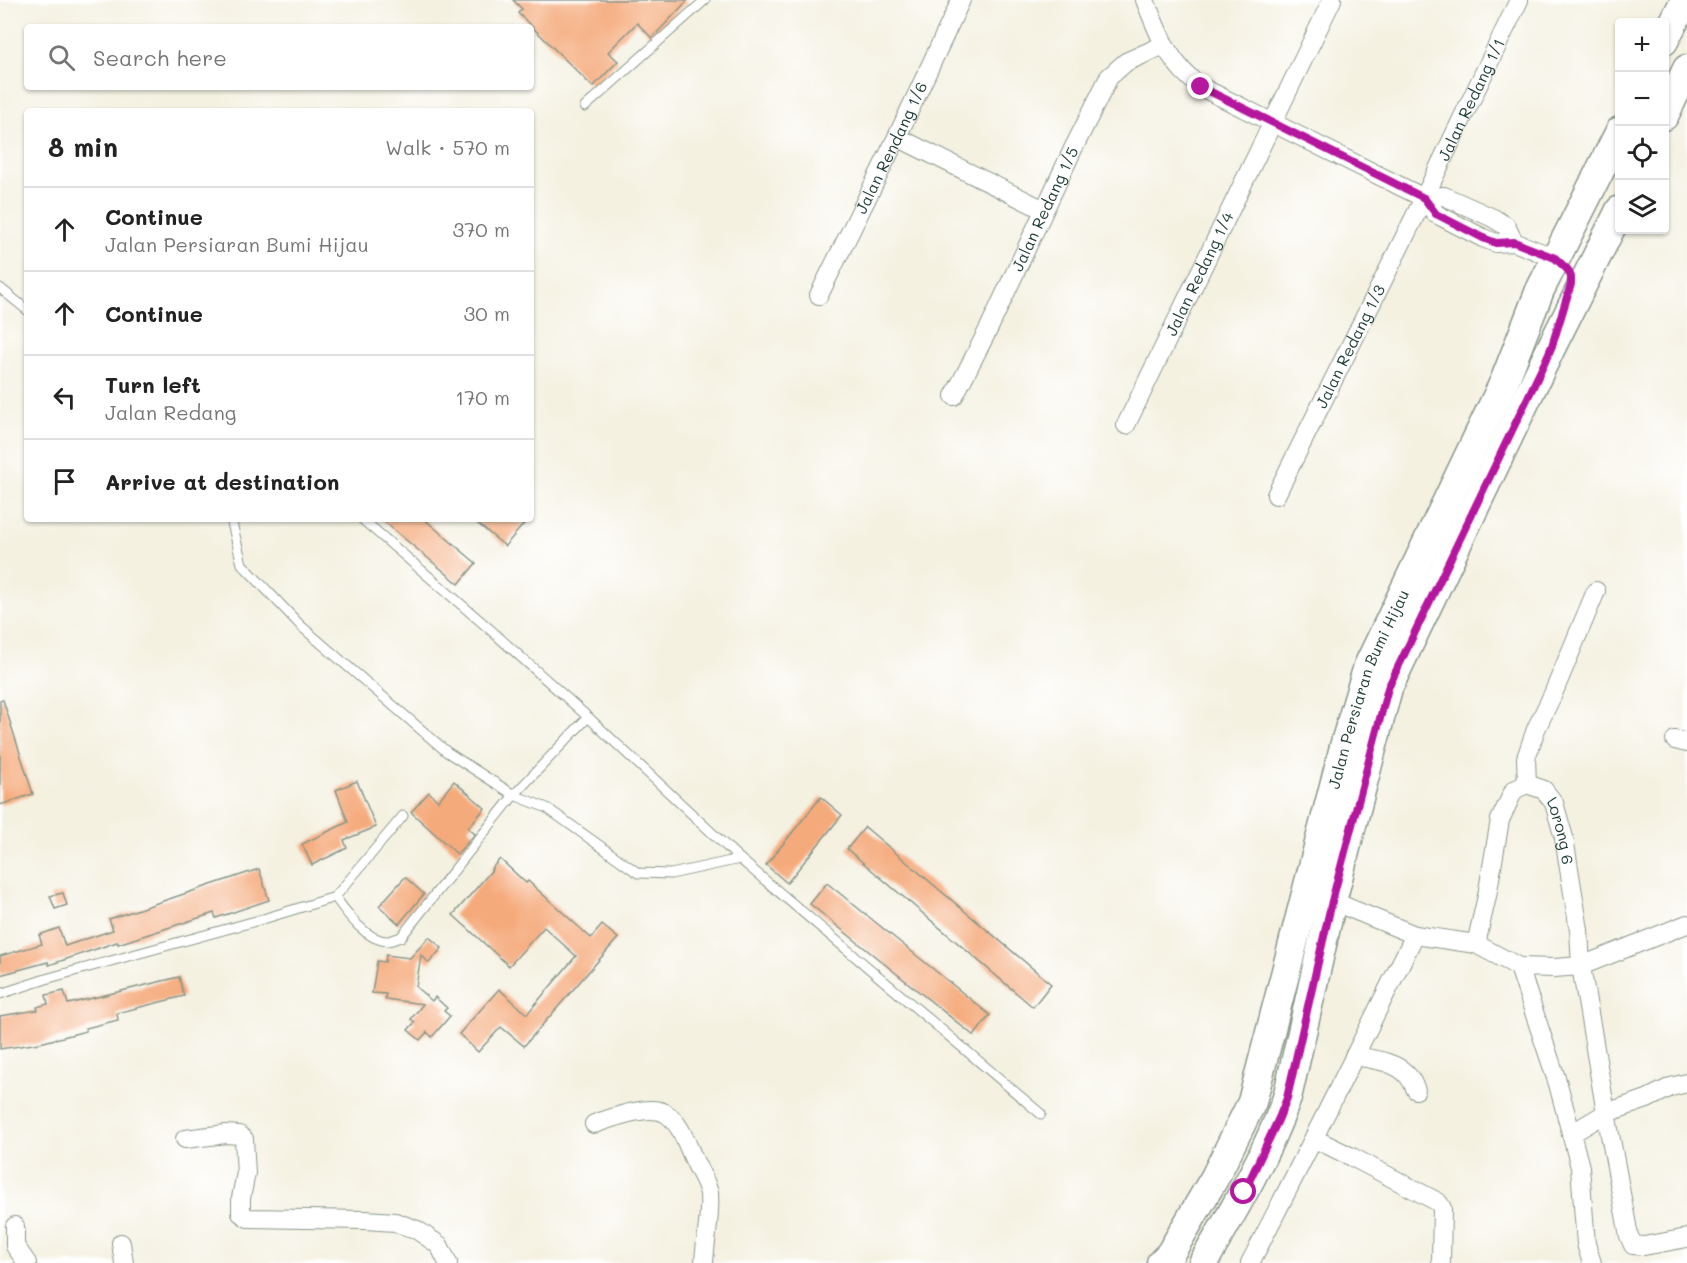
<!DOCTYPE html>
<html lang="en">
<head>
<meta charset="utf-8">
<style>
  body { margin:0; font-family:Mali,sans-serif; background:#f6f6f6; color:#222 }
  .controls { position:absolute; right:18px; top:18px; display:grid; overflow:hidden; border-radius:6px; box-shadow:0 2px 4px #0004 }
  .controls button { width:54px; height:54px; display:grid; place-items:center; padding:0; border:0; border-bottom:2px solid #e0e0e0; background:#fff; color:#222; font:30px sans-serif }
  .stop { position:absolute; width:18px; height:18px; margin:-14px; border:4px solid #b5179e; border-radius:50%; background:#fff }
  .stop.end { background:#b5179e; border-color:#fff; box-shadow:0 2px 6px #0008 }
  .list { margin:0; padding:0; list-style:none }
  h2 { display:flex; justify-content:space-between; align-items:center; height:78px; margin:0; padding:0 24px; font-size:26px }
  h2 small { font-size:20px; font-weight:400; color:#767676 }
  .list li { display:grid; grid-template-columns:39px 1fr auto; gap:18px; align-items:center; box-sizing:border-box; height:84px; padding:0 24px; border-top:2px solid #e0e0e0 }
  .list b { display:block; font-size:22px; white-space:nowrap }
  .list p { margin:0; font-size:20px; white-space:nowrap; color:#767676 }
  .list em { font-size:20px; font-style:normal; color:#767676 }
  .icon { flex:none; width:33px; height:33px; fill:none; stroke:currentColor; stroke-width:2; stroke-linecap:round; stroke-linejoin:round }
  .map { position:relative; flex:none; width:1687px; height:1263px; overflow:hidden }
  .search { position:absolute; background:#fff; box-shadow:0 2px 4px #0004; left:24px; top:24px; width:510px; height:66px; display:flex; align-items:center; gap:15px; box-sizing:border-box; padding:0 21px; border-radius:6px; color:#767676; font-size:22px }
  .panel { position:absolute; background:#fff; box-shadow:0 2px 4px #0004; left:24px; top:108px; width:510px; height:414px; border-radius:6px }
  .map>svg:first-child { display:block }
  .building { fill:#f5aa7b }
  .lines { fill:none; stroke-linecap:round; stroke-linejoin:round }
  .lane-casing { stroke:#8a978a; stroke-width:11 }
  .street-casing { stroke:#8a978a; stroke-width:20 }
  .primary-casing { stroke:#8a978a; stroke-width:31 }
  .lane { stroke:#fff; stroke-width:9 }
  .street { stroke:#fff; stroke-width:18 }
  .primary { stroke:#fff; stroke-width:28 }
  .route { stroke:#b5179e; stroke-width:8 }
  .labels { text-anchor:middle; stroke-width:4.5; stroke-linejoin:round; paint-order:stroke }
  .street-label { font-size:16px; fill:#1f3d34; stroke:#fff }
</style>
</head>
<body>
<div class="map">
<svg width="1687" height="1263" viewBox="0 0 1687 1263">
  <rect width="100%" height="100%" fill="#fff"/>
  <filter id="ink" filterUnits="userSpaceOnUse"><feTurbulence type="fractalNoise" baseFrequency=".0167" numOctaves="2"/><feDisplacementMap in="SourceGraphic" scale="12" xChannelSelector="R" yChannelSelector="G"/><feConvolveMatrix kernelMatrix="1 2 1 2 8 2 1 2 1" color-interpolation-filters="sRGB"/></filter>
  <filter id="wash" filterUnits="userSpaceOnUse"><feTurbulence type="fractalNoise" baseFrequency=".008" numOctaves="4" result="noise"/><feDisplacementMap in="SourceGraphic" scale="24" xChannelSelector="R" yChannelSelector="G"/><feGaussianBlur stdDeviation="1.35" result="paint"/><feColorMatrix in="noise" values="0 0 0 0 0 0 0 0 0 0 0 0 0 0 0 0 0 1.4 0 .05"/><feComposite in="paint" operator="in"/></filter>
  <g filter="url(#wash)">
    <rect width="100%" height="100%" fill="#f4f1e1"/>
    <g id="blocks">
      <g class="building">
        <path d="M513 0H688L652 38 637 23 608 52 618 61 593 87 518 13 522 9Z"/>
        <path d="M381 519H424L476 563 459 584Z"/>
        <path d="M472 519H528L505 546Z"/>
        <path d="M0 700H3L33 794 0 805Z"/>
        <path d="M357 781 376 827 344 840 347 848 312 865 302 844 348 822 336 790Z"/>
        <path d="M454 781 485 808 468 828 475 834 457 854 411 812 429 792 438 801Z"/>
        <path d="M821 797 842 815 787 883 766 865Z"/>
        <path d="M865 827 1051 984 1033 1007 847 849Z"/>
        <path d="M500 859 526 883 528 881 591 938 602 925 618 938 524 1046 501 1027 478 1052 459 1034 499 989 527 1014 576 956 544 927 509 966 453 915 492 870 491 869Z"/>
        <path d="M259 869 269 900 216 918 214 913 118 944 117 942 49 965 48 962 0 975V956L42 944 39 935 59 928 65 946 113 930 109 919Z"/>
        <path d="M405 877 424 894 399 924 379 906Z"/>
        <path d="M827 883 990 1015 974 1036 810 904Z"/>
        <path d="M63 893 67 905 55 909 50 896Z"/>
        <path d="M429 937 442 948 429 963 421 955 416 987 432 1001 435 997 447 1008 444 1011 450 1016 432 1037 427 1032 420 1040 408 1030 415 1022 411 1019 423 1004 385 999 386 994 372 993 377 961 385 962 386 955 410 958Z"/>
        <path d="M179 977 184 996 117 1013 118 1020 86 1028V1031L40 1043 0 1049V1016L38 1010 37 1007 48 1004 46 995 64 991 68 1004Z"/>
      </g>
    </g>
  </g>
  <g filter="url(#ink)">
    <use href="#blocks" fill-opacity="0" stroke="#8a978a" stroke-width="1.5"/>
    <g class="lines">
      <defs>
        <g id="lane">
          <path d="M585 107 705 0"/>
          <path d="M0 288 27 310"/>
          <path d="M231 519 242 564 301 626 447 752 514 795 547 808 638 873 671 874 740 859"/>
          <path d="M362 519 485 625 588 717 740 859 1041 1114"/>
          <path d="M335 897C346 912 365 940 387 941 391 941 397 938 401 937L514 795 588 717"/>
          <path d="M0 994 49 978 263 919 335 897 403 816"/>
        </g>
        <g id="street">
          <path d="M1145 0C1159 35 1169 64 1201 87L1424 198 1436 214 1483 238 1496 243 1514 242 1555 258"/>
          <path d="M897 137 1044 210"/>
          <path d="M1424 198 1444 196 1493 218 1506 226 1514 242"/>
          <path id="s1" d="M819 295 897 137 961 0"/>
          <path id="s2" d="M954 396 989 328 1073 149 1109 77 1126 62 1164 45"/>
          <path id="s3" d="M1126 425 1332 0"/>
          <path id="s4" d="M1276 495 1424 198 1519 0"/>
          <path d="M1675 740 1687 743"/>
          <path d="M1527 784 1526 758 1536 729 1553 694 1596 591"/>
          <path d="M1332 901 1415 935 1476 944 1519 967 1558 1084 1580 1167 1586 1244 1592 1263"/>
          <path d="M1687 924 1581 966 1606 1113 1629 1236 1633 1245 1644 1246 1687 1238"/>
          <path id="s5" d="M1476 944 1487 896 1500 820 1514 790 1527 784 1544 790 1554 803 1564 838 1579 930 1581 966 1554 968 1519 967"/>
          <path d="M1354 1056C1372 1059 1397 1061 1409 1077 1412 1081 1414 1086 1416 1090"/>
          <path d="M594 1124C612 1118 648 1104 665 1113 682 1123 688 1149 696 1164 701 1175 707 1182 709 1194 711 1215 705 1241 704 1263"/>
          <path d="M1571 1134 1606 1113 1647 1099 1671 1087 1687 1083"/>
          <path d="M185 1139 226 1134 239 1135 244 1139 246 1173 241 1198V1213L248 1218 365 1220 395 1222 417 1230 439 1245 448 1263"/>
          <path d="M1315 1139 1352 1157 1438 1202 1442 1208 1441 1263"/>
          <path d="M15 1226V1246L27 1263"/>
          <path d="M121 1243 124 1263"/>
          <path d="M1250 1263C1307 1154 1360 1044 1415 935"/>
        </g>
        <g id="primary">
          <path d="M1664 41 1685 0"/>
          <path d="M1664 116 1687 69"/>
          <path id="s6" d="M1161 1263 1170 1254 1215 1177 1252 1102 1345 743 1368 666 1504 382 1540 290 1620 131"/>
          <path d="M1203 1263C1234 1210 1266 1156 1287 1098L1332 901 1388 688 1552 346 1620 210"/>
        </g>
      </defs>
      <use href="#lane" class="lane-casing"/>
      <use href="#street" class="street-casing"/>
      <use href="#primary" class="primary-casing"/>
      <use href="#lane" class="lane"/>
      <use href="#street" class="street"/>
      <use href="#primary" class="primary"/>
    </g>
  </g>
  <g class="lines" filter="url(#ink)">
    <path class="route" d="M1201 87 1424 198 1436 214 1483 238 1496 243 1514 242 1555 258 1568 270 1571 277V284L1552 346 1544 364 1388 688 1332 901 1287 1098 1279 1118 1244 1192"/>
  </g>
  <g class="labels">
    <g class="street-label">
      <text dy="6" stroke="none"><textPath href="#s4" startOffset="441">Jalan Redang 1/1</textPath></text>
      <text dy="6" stroke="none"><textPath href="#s1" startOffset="164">Jalan Rendang 1/6</textPath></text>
      <text dy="6" stroke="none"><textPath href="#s2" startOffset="208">Jalan Redang 1/5</textPath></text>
      <text dy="6" stroke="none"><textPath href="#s3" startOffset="168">Jalan Redang 1/4</textPath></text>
      <text dy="6" stroke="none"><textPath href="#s4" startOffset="166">Jalan Redang 1/3</textPath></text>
      <text dy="6" stroke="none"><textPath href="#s6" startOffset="615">Jalan Persiaran Bumi Hijau</textPath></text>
      <text dy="6" stroke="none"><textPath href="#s5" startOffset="237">Lorong 6</textPath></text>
    </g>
  </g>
</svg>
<div class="controls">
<button>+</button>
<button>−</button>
<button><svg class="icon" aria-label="locate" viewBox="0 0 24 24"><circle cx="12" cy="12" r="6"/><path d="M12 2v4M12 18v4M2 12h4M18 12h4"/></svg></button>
<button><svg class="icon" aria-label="layers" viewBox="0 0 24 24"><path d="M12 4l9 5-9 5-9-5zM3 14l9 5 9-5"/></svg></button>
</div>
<div class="stop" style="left:1244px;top:1192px"></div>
<div class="stop end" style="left:1201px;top:87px"></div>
<div class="search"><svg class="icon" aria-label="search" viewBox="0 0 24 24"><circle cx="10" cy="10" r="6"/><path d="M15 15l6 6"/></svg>Search here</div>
<section class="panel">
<h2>8 min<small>Walk · 570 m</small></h2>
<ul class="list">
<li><svg class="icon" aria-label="ahead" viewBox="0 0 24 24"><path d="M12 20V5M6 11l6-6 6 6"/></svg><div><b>Continue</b><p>Jalan Persiaran Bumi Hijau</p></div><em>370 m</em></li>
<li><svg class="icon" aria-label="ahead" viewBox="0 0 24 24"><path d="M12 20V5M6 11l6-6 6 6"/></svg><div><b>Continue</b></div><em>30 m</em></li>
<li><svg class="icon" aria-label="left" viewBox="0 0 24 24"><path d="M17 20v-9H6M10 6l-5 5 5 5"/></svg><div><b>Turn left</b><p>Jalan Redang</p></div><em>170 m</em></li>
<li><svg class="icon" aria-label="arrive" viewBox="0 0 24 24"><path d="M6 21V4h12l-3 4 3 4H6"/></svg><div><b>Arrive at destination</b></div></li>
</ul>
</section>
</div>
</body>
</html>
